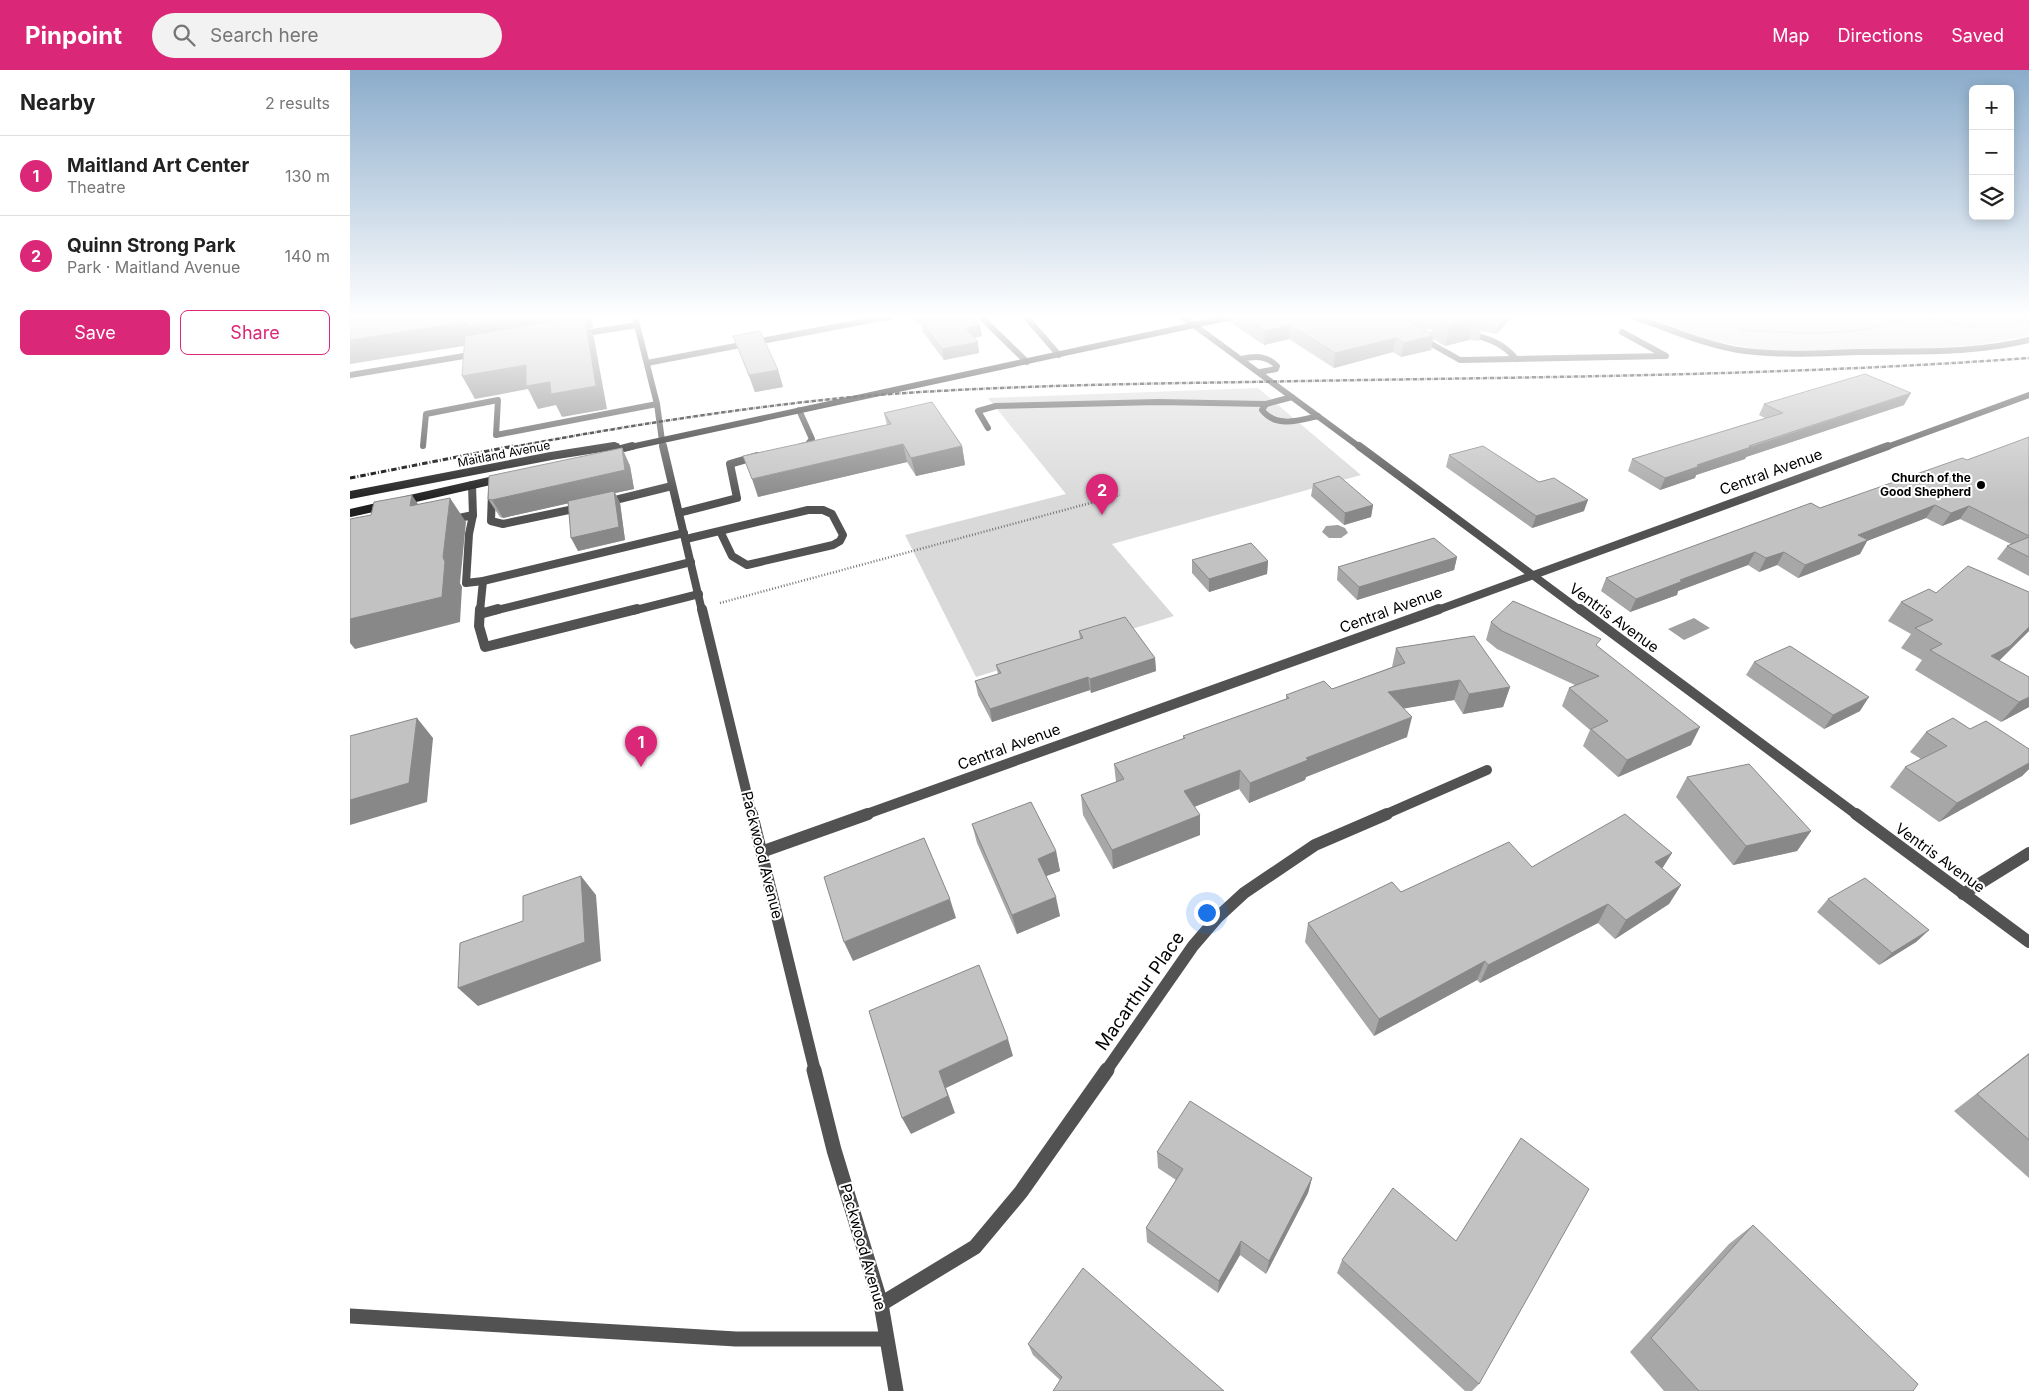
<!DOCTYPE html>
<html lang="en">
<head>
<meta charset="utf-8">
<style>
  body { margin:0; font-family:Inter,sans-serif; background:#f2f2f2; color:#222 }
  .controls { position:absolute; right:15px; top:15px; display:grid; overflow:hidden; border-radius:8px; box-shadow:0 2px 12px #0003 }
  .controls button { width:45px; height:45px; display:grid; place-items:center; padding:0; border:0; border-bottom:1px solid #e0e0e0; background:#fff; color:#222; font:25px sans-serif }
  .you { position:absolute; left:856px; top:842px; width:18px; height:18px; margin:-12px; border:4px solid #fff; border-radius:50%; background:#1a73e8; box-shadow:0 0 0 8px #1a73e833 }
  .badge { display:grid; place-items:center; width:32px; height:32px; border-radius:50%; background:#db2777; color:#fff; font-size:16px; font-weight:700 }
  .pin { position:absolute; translate:-50% -41px; filter:drop-shadow(0 1px 2px #0008) }
  .pin::after { content:''; position:absolute; top:26px; width:18px; height:15px; background:inherit; clip-path:polygon(0 0,100% 0,50% 100%) }
  .list { margin:0; padding:0; list-style:none }
  h2 { display:flex; justify-content:space-between; align-items:center; height:65px; margin:0; padding:0 20px; font-size:21px }
  h2 small { font-size:16px; font-weight:400; color:#767676 }
  .list li { display:grid; grid-template-columns:32px 1fr auto; gap:15px; align-items:center; box-sizing:border-box; height:80px; padding:0 20px; border-top:1px solid #e0e0e0 }
  .list b { display:block; font-size:19px; white-space:nowrap }
  .list p { margin:0; font-size:16px; white-space:nowrap; color:#767676 }
  .list em { font-size:16px; font-style:normal; color:#767676 }
  .actions { display:flex; gap:10px; padding:15px 20px }
  .actions a { flex:1; padding:11px 0; border:1px solid #db2777; border-radius:8px; text-align:center; font-size:18px; color:#db2777 }
  .actions .main { background:#db2777; color:#fff }
  .icon { flex:none; width:28px; height:28px; fill:none; stroke:currentColor; stroke-width:2; stroke-linecap:round; stroke-linejoin:round }
  .map { position:relative; flex:none; width:1679px; height:1321px; overflow:hidden }
  header { display:flex; align-items:center; gap:30px; box-sizing:border-box; height:70px; padding:0 25px; background:#db2777; color:#fff }
  header strong { font-size:24px }
  nav { display:flex; gap:28px; margin-inline-start:auto; font-size:18px }
  .search { width:350px; height:45px; background:#f2f2f2; display:flex; align-items:center; gap:12px; box-sizing:border-box; padding:0 18px; border-radius:28px; color:#767676; font-size:19px }
  main { display:flex }
  aside { flex:1; background:#fff }
  .map>svg:first-child { display:block }
  .green { fill:#d9d9d9 }
  .water { fill:#a0a0a0 }
  .lines { fill:none; stroke-linecap:round; stroke-linejoin:round }
  .path-far1 { stroke:#747474; stroke-width:2; stroke-dasharray:0.5 1; stroke-linecap:butt }
  .path { stroke:#747474; stroke-width:2.5; stroke-dasharray:1 2; stroke-linecap:butt }
  .lane-far3 { stroke:#525252; stroke-width:6 }
  .lane-far2 { stroke:#525252; stroke-width:8 }
  .lane-far1 { stroke:#525252; stroke-width:10 }
  .lane { stroke:#525252; stroke-width:15 }
  .street-far4 { stroke:#525252; stroke-width:6 }
  .street-far3 { stroke:#525252; stroke-width:8 }
  .street-far2 { stroke:#525252; stroke-width:10 }
  .street-far1 { stroke:#525252; stroke-width:12 }
  .street { stroke:#525252; stroke-width:15 }
  .secondary-far1 { stroke:#1f1f1f; stroke-width:6 }
  .secondary { stroke:#1f1f1f; stroke-width:8 }
  .rail-far1 { stroke:#000; stroke-width:2.5; stroke-dasharray:4.5 1 0.5 1; stroke-linecap:butt }
  .rail { stroke:#000; stroke-width:3; stroke-dasharray:5.5 2 1 2; stroke-linecap:butt }
  .wall { fill:#a7a7a7; fill-rule:evenodd }
  .shaded-wall { fill:#888 }
  .building { fill:#c2c2c2; stroke:#888 }
  .poi-dot { fill:#000; stroke:#fff; stroke-width:2 }
  .labels { text-anchor:middle; stroke-width:4; stroke-linejoin:round; paint-order:stroke }
  .far-street-label { font-size:12px; fill:#000; stroke:#fff }
  .far-poi-label { font-size:12px; font-weight:bold; fill:#000; stroke:#fff; text-anchor:end }
  .street-label { font-size:15px; fill:#000; stroke:#fff }
  .near-street-label { font-size:18px; fill:#000; stroke:#fff }
</style>
</head>
<body>
<header>
<strong>Pinpoint</strong>
<div class="search"><svg class="icon" aria-label="search" viewBox="0 0 24 24"><circle cx="10" cy="10" r="6"/><path d="M15 15l6 6"/></svg>Search here</div>
<nav><a>Map</a><a>Directions</a><a>Saved</a></nav>
</header>
<main>
<aside>
<h2>Nearby<small>2 results</small></h2>
<ul class="list">
<li><span class="badge">1</span><div><b>Maitland Art Center</b><p>Theatre</p></div><em>130 m</em></li>
<li><span class="badge">2</span><div><b>Quinn Strong Park</b><p>Park · Maitland Avenue</p></div><em>140 m</em></li>
</ul>
<div class="actions"><a class="main">Save</a><a>Share</a></div>
</aside>
<div class="map">
<svg width="1679" height="1321" viewBox="0 0 1679 1321">
  <rect width="100%" height="100%" fill="#fff"/>
  <g class="green">
    <path d="M1291 247H1679V266L1628 275 1579 279 1417 281 1357 270Z"/>
    <path d="M908 318 1011 405 762 474 824 546 626 607 555 465 716 424 638 328Z"/>
  </g>
  <g class="water">
    <path d="M988 455 995 458 998 463 991 468H979L972 462 976 456Z"/>
    <path d="M1344 548 1360 558 1334 570 1318 559Z"/>
  </g>
  <g class="lines">
    <g class="path-far1">
      <path d="M1577 247 1624 257 1639 247"/>
      <path d="M1661 247 1674 252"/>
      <path d="M1390 260C1442 262 1508 269 1556 247"/>
    </g>
    <path class="path" d="M370 533 770 425"/>
    <g class="lane-far3">
      <path d="M525 247 526 249 540 247"/>
      <path d="M631 247 677 292"/>
      <path d="M676 247 709 285"/>
      <path d="M1118 264C1138 268 1153 273 1166 289"/>
      <path d="M1071 268 1110 290 1316 286 1272 262"/>
      <path d="M891 289C905 286 916 285 927 296L926 299 910 302"/>
      <path d="M297 293 526 249"/>
      <path d="M942 327 916 334 912 340C926 358 948 351 968 346"/>
      <path d="M449 340 462 369 457 375 451 376"/>
      <path d="M638 358 628 341 646 336 808 332 916 334"/>
      <path d="M73 376 76 344 148 330 146 365 307 334"/>
    </g>
    <g class="lane-far2">
      <path d="M142 422 141 451 153 454 233 437"/>
      <path d="M257 432 322 416"/>
      <path d="M329 443 387 428 380 394 407 386"/>
      <path d="M123 445 119 464 116 513 133 511 334 463"/>
      <path d="M100 450 123 445 122 415"/>
      <path d="M336 469 458 440H473L482 444 493 465 490 471 483 475 397 495 382 486 370 461"/>
      <path d="M130 541 133 511"/>
      <path d="M143 541 341 492"/>
      <path d="M282 541 349 524"/>
    </g>
    <g class="lane-far1">
      <path d="M130 539 129 556 135 577 287 539"/>
      <path d="M130 544 148 539"/>
    </g>
    <path class="lane" d="M0 1246 386 1269H536"/>
    <g class="street-far4">
      <path d="M285 247 307 334 313 378"/>
      <path d="M833 247 1011 378"/>
      <path d="M1283 247C1318 258 1352 274 1388 280 1428 286 1469 283 1509 282 1566 281 1623 284 1679 270"/>
      <path d="M229 264 287 255"/>
      <path d="M0 305 126 284"/>
      <path d="M1534 378 1679 325"/>
    </g>
    <g class="street-far3">
      <path d="M313 376 352 541"/>
      <path d="M1009 376 1231 541"/>
      <path d="M1085 541 1538 376"/>
    </g>
    <g class="street-far2">
      <path d="M352 539 402 745"/>
      <path d="M1230 539 1507 745"/>
      <path d="M514 745 1089 539"/>
      <path d="M1034 745 1137 700"/>
    </g>
    <g class="street-far1">
      <path d="M402 744 465 1001"/>
      <path d="M1506 744 1679 872"/>
      <path d="M411 782 518 744"/>
      <path d="M1613 824 1679 783"/>
      <path d="M756 1001 843 876 868 847 894 823 965 775 1037 744"/>
    </g>
    <g class="street">
      <path d="M464 1000 484 1080 531 1234 546 1321"/>
      <path d="M531 1234 625 1177 671 1122 757 1000"/>
    </g>
    <g class="secondary-far1">
      <path d="M256 378 267 376"/>
      <path d="M276 378 881 247"/>
    </g>
    <g class="secondary">
      <path d="M259 382 282 376"/>
      <path d="M0 425 201 386 264 376"/>
      <path d="M52 431 153 408"/>
      <path d="M0 443 36 435"/>
    </g>
    <path class="rail-far1" d="M157 378C275 356 394 337 513 326 641 316 769 314 897 312 1157 307 1419 307 1679 288"/>
    <path class="rail" d="M0 408 163 376"/>
  </g>
  <g class="wall">
    <path d="M562 247H623L632 266 624 268 628 272 629 283 594 290 573 262 571 253 567 254Z"/>
    <path d="M880 247H1161L1147 264 1131 261 1129 271 1119 270 1095 276 1083 269 1081 280 1051 287 1043 282 984 298 939 269 914 275 880 252ZM1073 259H1082L1081 264Z"/>
    <path d="M383 266 428 300 433 317 405 322Z"/>
    <path d="M1414 334 1554 335 1396 387 1395 389 1346 405 1345 408 1310 420 1278 401 1282 389 1415 348 1409 345Z"/>
    <path d="M534 343 612 376 615 395 566 406 557 392 408 427 537 355Z"/>
    <path d="M1679 367V506L1647 489 1657 476 1661 474 1610 449 1592 456 1576 448 1517 471 1510 484 1448 508 1427 495 1409 502 1398 495 1328 521 1327 525 1280 542 1251 521 1256 508 1617 390Z"/>
    <path d="M272 378 280 396 284 419 265 423 270 433 275 470 228 481 219 433 153 448 150 447 138 429Z"/>
    <path d="M1099 385 1189 412 1234 441 1182 458 1096 397Z"/>
    <path d="M963 414 1023 435 1021 447 994 455 961 426Z"/>
    <path d="M1107 487 1104 500 1007 530 987 510 988 497Z"/>
    <path d="M842 490 918 491 917 504 859 522 842 503Z"/>
    <path d="M1679 522V561L1649 590 1679 637 1651 652 1565 600 1572 590 1551 578 1561 564 1538 551 1551 532 1586 523Z"/>
    <path d="M1141 552 1248 577 1341 675 1268 707 1233 676 1240 660 1212 636 1219 618 1225 615 1147 579 1136 570Z"/>
    <path d="M729 561 805 588 806 601 741 623 740 620 642 652 628 625 625 611 648 604 646 595 730 569Z"/>
    <path d="M1046 578 1160 617 1153 637 1113 644 1104 630 1054 638 1057 667 956 707 955 710 899 733 889 719 844 737 850 745V765L763 799 733 745 731 725 766 712 764 694 833 669V666L936 629V625L982 619 1042 597Z"/>
    <path d="M1404 592 1510 641 1474 659 1396 605Z"/>
    <path d="M1620 659 1679 679V699L1672 706 1589 752 1540 717 1555 697 1571 689 1560 682 1576 662Z"/>
    <path d="M1337 707 1461 761 1447 781 1383 795 1326 727Z"/>
    <path d="M622 754 706 781 710 801 696 806 710 846 667 864 627 773Z"/>
    <path d="M1322 783 1312 798 1331 815 1319 834 1265 869 1248 853 1130 913 1127 910 1024 966 955 872 958 853 1051 822 1182 797Z"/>
    <path d="M1478 829 1579 860 1566 872 1529 895 1467 842Z"/>
    <path d="M1679 983V1108L1604 1041Z"/>
    <path d="M807 1082 962 1108 958 1123 916 1204 890 1185 868 1223 797 1172 796 1158 826 1110 808 1098Z"/>
    <path d="M1403 1155 1563 1321H1314L1280 1282 1379 1174Z"/>
    <path d="M992 1190 1129 1314 1122 1321H1115L987 1203Z"/>
    <path d="M678 1274 874 1321 710 1310 683 1285Z"/>
  </g>
  <g class="shaded-wall">
    <path d="M172 247H242L243 258H240L244 268 257 339 212 347 206 335 188 339 178 319 125 329 112 306 176 295 200 312 246 316 126 274 0 294V270L117 252Z"/>
    <path d="M566 247H598L571 251V253L567 254Z"/>
    <path d="M1151 247H1161L1147 264Z"/>
    <path d="M1123 249 1119 270 1095 276 1100 255Z"/>
    <path d="M630 255 632 266 618 269 616 258Z"/>
    <path d="M940 255 939 269 914 275 915 261Z"/>
    <path d="M1084 265 1081 280 1051 287 1054 273Z"/>
    <path d="M1046 268 1043 282 984 298 985 283Z"/>
    <path d="M628 272 629 283 594 290 592 279Z"/>
    <path d="M428 300 433 317 405 322 399 305Z"/>
    <path d="M1561 323 1554 335 1396 387 1395 389 1346 405 1345 408 1310 420 1315 408 1347 395Z"/>
    <path d="M553 374 557 392 408 427 402 409Z"/>
    <path d="M612 376 615 395 566 406 561 388Z"/>
    <path d="M272 378 280 396 284 419 265 423 270 433 275 470 228 481 221 468 264 423 153 448 142 430Z"/>
    <path d="M62 425 78 449 60 436Z"/>
    <path d="M100 428 116 452 110 513 112 517 110 552 5 579 0 573V549L93 487Z"/>
    <path d="M1238 430 1234 441 1182 458 1186 446Z"/>
    <path d="M1023 435 1021 447 994 455 995 443Z"/>
    <path d="M1585 435 1576 448 1517 471 1510 484 1448 508 1455 495 1508 465Z"/>
    <path d="M1619 436 1610 449 1592 456 1601 443Z"/>
    <path d="M1405 482 1398 495 1328 521 1327 525 1280 542 1286 529 1330 510Z"/>
    <path d="M1434 482 1427 495 1409 502 1416 488Z"/>
    <path d="M1107 487 1104 500 1007 530 1009 517Z"/>
    <path d="M918 491 917 504 859 522V509Z"/>
    <path d="M1679 557V561L1644 596 1641 586Z"/>
    <path d="M805 588 806 601 741 623 740 609Z"/>
    <path d="M738 607 740 620 642 652 640 639Z"/>
    <path d="M1110 610 1104 630 1034 642 1038 622Z"/>
    <path d="M1160 617 1153 637 1113 644 1119 624Z"/>
    <path d="M1519 627 1510 641 1474 659 1483 645Z"/>
    <path d="M1679 627V637L1651 652 1669 632Z"/>
    <path d="M1062 647 1057 667 956 707 955 710 899 733 900 713 956 688Z"/>
    <path d="M67 648 83 668 77 732 0 755V730Z"/>
    <path d="M1350 657 1341 675 1268 707 1277 690Z"/>
    <path d="M1679 693V699L1672 706 1589 752 1607 733Z"/>
    <path d="M890 700 889 719 834 741V721Z"/>
    <path d="M850 745V765L763 799 762 780Z"/>
    <path d="M1461 761 1447 781 1383 795 1396 776Z"/>
    <path d="M706 781 710 801 691 808 688 789Z"/>
    <path d="M1322 783 1310 802 1305 792Z"/>
    <path d="M231 806 246 825 251 891 128 936 108 918Z"/>
    <path d="M1331 815 1319 834 1265 869 1276 850Z"/>
    <path d="M706 827 710 846 667 864 662 845Z"/>
    <path d="M600 829 606 848 503 891 494 872Z"/>
    <path d="M1258 834 1248 853 1130 913 1138 895Z"/>
    <path d="M1579 860 1566 872 1529 895 1542 883Z"/>
    <path d="M1135 891 1127 910 1024 966 1029 949Z"/>
    <path d="M658 969 663 986 596 1018 605 1043 561 1064 552 1048 589 1001Z"/>
    <path d="M962 1108 958 1123 916 1204 919 1191Z"/>
    <path d="M891 1171 890 1185 868 1223 869 1211Z"/>
  </g>
  <g class="building">
    <path d="M0 247H172L116 256 117 252 0 270Z"/>
    <path d="M231 247H235L246 316 201 324 200 312 176 316V295L112 306 115 266Z"/>
    <path d="M591 247H623L630 255 616 258 628 272 592 279 571 251Z"/>
    <path d="M894 247H1051L1084 265 1054 273 1046 268 985 283 940 255 915 261Z"/>
    <path d="M1085 247H1117L1134 250 1123 249 1100 255Z"/>
    <path d="M410 261 428 300 399 305 383 266Z"/>
    <path d="M1515 304 1561 323 1399 376 1401 377 1347 395 1350 396 1315 408 1282 389 1433 343 1414 334Z"/>
    <path d="M582 332 612 376 561 388 553 374 402 409 393 386 541 354 534 343Z"/>
    <path d="M1679 367V466L1619 436 1601 443 1585 435 1508 465 1518 470 1455 495 1434 482 1416 488 1405 482 1330 510 1333 511 1286 529 1256 508 1461 433 1470 438 1612 388 1617 390Z"/>
    <path d="M1133 376 1189 412 1204 408 1238 430 1186 446 1099 385Z"/>
    <path d="M272 378 275 400 142 430 138 429 139 406Z"/>
    <path d="M989 406 1023 435 995 443 963 414Z"/>
    <path d="M264 421 269 457 221 468 218 431Z"/>
    <path d="M62 425 60 436 100 428 93 487 95 492 92 527 0 549V449L21 445 24 432Z"/>
    <path d="M1679 467V487L1657 476Z"/>
    <path d="M1084 468 1107 487 1009 517 988 497Z"/>
    <path d="M901 473 918 491 859 509 842 490Z"/>
    <path d="M1618 496 1679 522V557L1660 576 1641 586 1679 607V627L1669 632 1580 580 1592 574 1565 558 1583 550 1551 532 1579 519 1586 523Z"/>
    <path d="M1163 531 1251 569 1246 575 1350 657 1277 690 1241 659 1258 651 1219 618 1249 606 1152 561 1141 552Z"/>
    <path d="M775 547 805 588 740 609 738 607 640 639 625 611 651 603 646 595 733 568 729 561Z"/>
    <path d="M1124 566 1160 617 1119 624 1110 610 1038 622 1062 647 956 688 958 690 900 713 890 700 834 721 850 745 762 780 731 725 774 709 764 694 835 668 833 666 939 628 936 625 974 611 982 619 1055 593 1046 578Z"/>
    <path d="M1440 576 1519 627 1483 645 1404 592Z"/>
    <path d="M67 648 59 713 0 730V666Z"/>
    <path d="M1603 648 1620 659 1636 651 1679 679V693L1607 733 1555 697 1597 676 1576 662Z"/>
    <path d="M1399 694 1461 761 1396 776 1337 707Z"/>
    <path d="M681 732 706 781 688 789 706 827 662 845 622 754Z"/>
    <path d="M1275 744 1322 783 1305 792 1331 815 1276 850 1258 834 1138 895 1135 891 1029 949 958 853 1042 812 1051 822 1159 772 1182 797Z"/>
    <path d="M574 768 600 829 494 872 474 807Z"/>
    <path d="M231 806 235 872 108 918 110 873 173 851V826Z"/>
    <path d="M1515 808 1579 860 1542 883 1478 829Z"/>
    <path d="M629 895 658 969 589 1001 598 1026 552 1048 519 941Z"/>
    <path d="M1679 984V1070L1627 1024Z"/>
    <path d="M840 1031 962 1108 919 1191 891 1171 869 1211 796 1158 833 1099 807 1082Z"/>
    <path d="M1171 1068 1239 1119 1129 1314 992 1190 1043 1118 1106 1171Z"/>
    <path d="M1403 1155 1568 1314 1563 1321H1349L1301 1268Z"/>
    <path d="M733 1198 874 1321H703L712 1307 678 1274Z"/>
  </g>
  <linearGradient id="sky" x2="0" y2="1"><stop stop-color="#8baccb"/><stop offset="0.57" stop-color="#fff"/><stop offset="1" stop-color="#fff" stop-opacity="0"/></linearGradient>
  <rect width="1679" height="432" fill="url(#sky)"/>
  <circle class="poi-dot" cx="1631" cy="415" r="5"/>
  <g class="labels">
    <g class="far-street-label">
      <text transform="translate(154 384) rotate(-11)" y="4">Maitland Avenue</text>
    </g>
    <g class="far-poi-label">
      <text x="1621" y="412">Church of the<tspan x="1621" dy="14">Good Shepherd</tspan></text>
    </g>
    <g class="street-label">
      <text transform="translate(1421 402) rotate(-20)" y="5">Central Avenue</text>
      <text transform="translate(1041 540) rotate(-20)" y="5">Central Avenue</text>
      <text transform="translate(1264 548) rotate(36)" y="5">Ventris Avenue</text>
      <text transform="translate(659 677) rotate(-20)" y="5">Central Avenue</text>
      <text transform="translate(412 785) rotate(76)" y="5">Packwood Avenue</text>
      <text transform="translate(1590 788) rotate(36)" y="5">Ventris Avenue</text>
      <text transform="translate(513 1177) rotate(74)" y="5">Packwood Avenue</text>
    </g>
    <g class="near-street-label">
      <text transform="translate(790 921) rotate(-55)" y="6">Macarthur Place</text>
    </g>
  </g>
</svg>
<div class="controls">
<button>+</button>
<button>−</button>
<button><svg class="icon" aria-label="layers" viewBox="0 0 24 24"><path d="M12 4l9 5-9 5-9-5zM3 14l9 5 9-5"/></svg></button>
</div>
<div class="you"></div>
<div class="pin badge" style="left:291px;top:697px">1</div>
<div class="pin badge" style="left:752px;top:445px">2</div>
</div>
</main>
</body>
</html>
